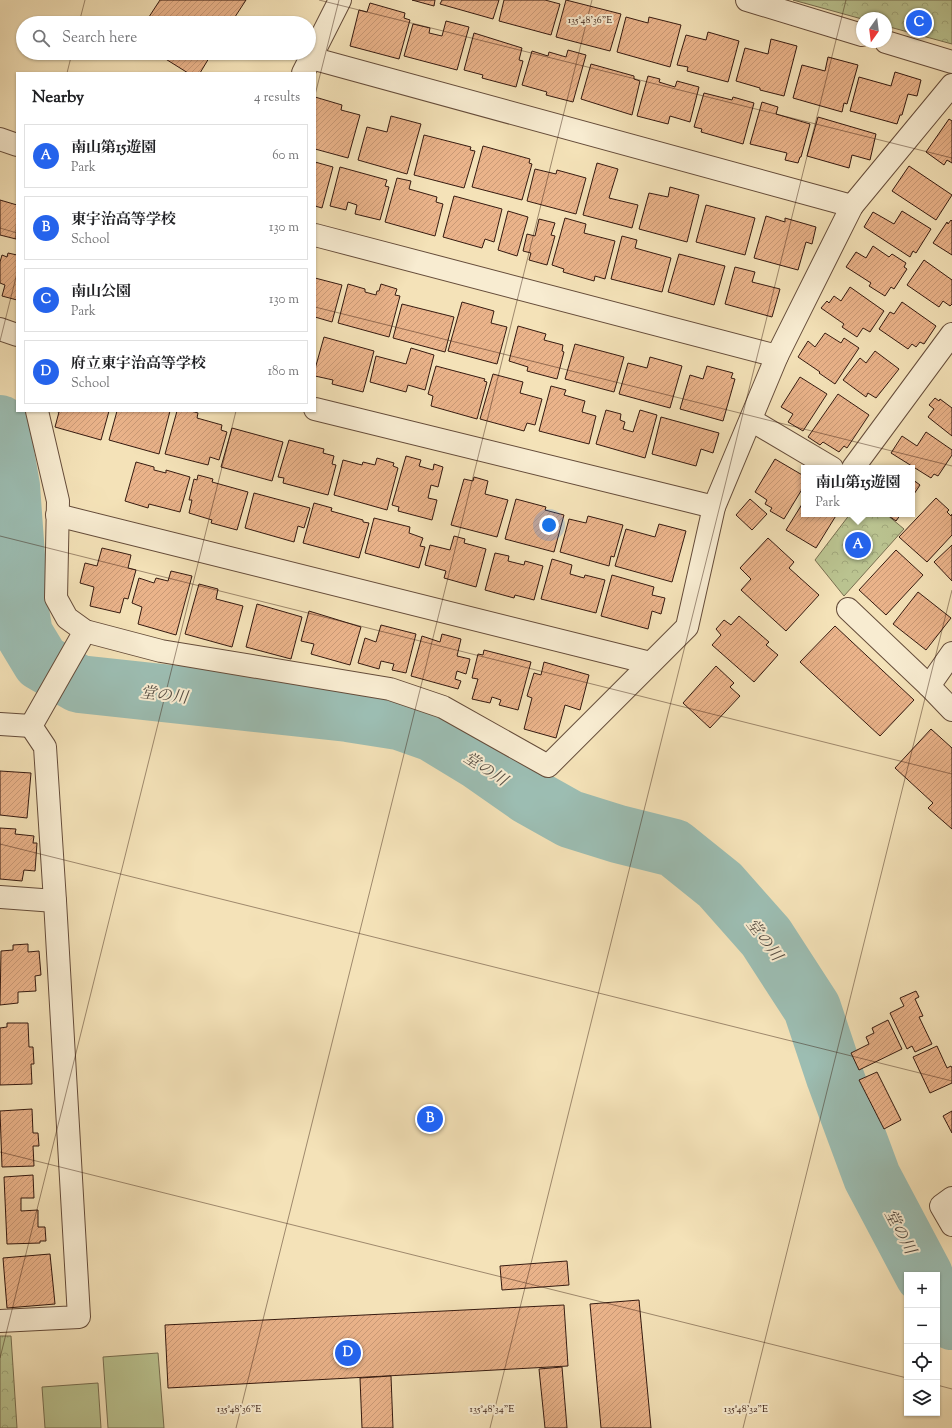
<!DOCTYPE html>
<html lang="en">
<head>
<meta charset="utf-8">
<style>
  body { margin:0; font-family:"Sorts Mill Goudy","Noto Serif JP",serif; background:#f6f6f6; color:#202124 }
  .controls { position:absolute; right:12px; bottom:12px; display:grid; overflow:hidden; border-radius:0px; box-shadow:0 1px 3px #0004 }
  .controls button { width:36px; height:36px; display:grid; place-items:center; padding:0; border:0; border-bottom:1px solid #e0e0e0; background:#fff; color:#202124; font:20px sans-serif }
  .compass { position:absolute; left:856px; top:12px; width:36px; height:36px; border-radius:50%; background:#fff; box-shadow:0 1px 3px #0004; rotate:194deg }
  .you { position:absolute; left:549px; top:525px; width:14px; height:14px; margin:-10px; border:3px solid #fff; border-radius:50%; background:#1a73e8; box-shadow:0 0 0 6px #1a73e833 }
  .badge { display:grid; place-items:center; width:26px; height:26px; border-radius:50%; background:#2563eb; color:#fff; font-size:13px; font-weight:700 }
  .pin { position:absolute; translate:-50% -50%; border:2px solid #fff; box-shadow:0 1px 4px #0006 }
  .popup { position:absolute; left:801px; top:465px; width:114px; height:52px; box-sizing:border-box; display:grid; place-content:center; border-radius:0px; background:#fff; filter:drop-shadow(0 1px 3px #0005); font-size:13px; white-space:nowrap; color:#757577 }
  .popup b { font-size:15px; color:#202124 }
  .popup::after { content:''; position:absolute; left:50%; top:100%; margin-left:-8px; border:8px solid transparent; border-top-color:#fff }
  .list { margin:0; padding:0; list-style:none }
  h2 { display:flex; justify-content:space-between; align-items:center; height:52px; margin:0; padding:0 16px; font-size:17px }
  h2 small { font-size:13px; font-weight:400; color:#757577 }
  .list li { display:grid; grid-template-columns:26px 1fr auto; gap:12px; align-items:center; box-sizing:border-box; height:64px; margin:0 8px 8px; padding:0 8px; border:1px solid #e0e0e0; border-radius:0px }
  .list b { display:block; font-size:15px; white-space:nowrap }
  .list p { margin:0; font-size:13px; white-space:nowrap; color:#757577 }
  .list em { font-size:13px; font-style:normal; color:#757577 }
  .icon { flex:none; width:22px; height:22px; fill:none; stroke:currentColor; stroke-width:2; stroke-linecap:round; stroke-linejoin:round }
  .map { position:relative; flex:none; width:952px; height:1428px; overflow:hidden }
  .search { position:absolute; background:#fff; box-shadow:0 1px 3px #0004; left:16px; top:16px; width:300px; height:44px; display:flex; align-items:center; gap:10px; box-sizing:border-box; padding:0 14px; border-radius:22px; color:#757577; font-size:15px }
  .panel { position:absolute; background:#fff; box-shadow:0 1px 3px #0004; left:16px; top:72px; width:300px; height:340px; border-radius:0px }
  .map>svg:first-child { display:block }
  .park { fill:url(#park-crowns); stroke:#786e50 }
  .garden { fill:#bac390; stroke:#786e50 }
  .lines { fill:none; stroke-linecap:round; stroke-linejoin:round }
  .river { stroke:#9cbdb2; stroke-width:58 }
  .building { fill:url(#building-hatch); stroke:#351a10 }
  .street-casing { stroke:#654c3a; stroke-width:24 }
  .street { stroke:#f8ecd1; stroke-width:22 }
  .ticks { fill:none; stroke:#351a10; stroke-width:1; stroke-opacity:0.45 }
  .labels { text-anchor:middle; stroke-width:4; stroke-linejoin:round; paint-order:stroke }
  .water-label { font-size:16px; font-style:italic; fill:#544b41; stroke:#f8ecd1 }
  .ticks-label { font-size:10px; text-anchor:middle; fill:#351a10; stroke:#f8ecd1; stroke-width:4; stroke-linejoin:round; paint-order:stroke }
</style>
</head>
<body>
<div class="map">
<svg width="952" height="1428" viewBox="0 0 952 1428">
  <defs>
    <pattern id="park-crowns" width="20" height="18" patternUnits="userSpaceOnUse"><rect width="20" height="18" fill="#bac390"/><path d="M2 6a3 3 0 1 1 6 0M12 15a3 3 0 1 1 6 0" fill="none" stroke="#a0a77b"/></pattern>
    <pattern id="building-hatch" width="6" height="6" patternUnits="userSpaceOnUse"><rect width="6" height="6" fill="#eab38a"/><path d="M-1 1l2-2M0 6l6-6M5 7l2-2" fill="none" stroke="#c99976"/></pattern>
  </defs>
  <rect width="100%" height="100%" fill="#f4e2b8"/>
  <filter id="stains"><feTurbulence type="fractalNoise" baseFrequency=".005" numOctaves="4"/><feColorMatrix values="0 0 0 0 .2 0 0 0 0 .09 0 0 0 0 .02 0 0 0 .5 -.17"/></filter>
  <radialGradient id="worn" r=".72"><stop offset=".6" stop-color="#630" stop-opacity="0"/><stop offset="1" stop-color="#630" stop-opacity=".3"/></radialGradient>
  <g class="park">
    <path d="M793 0H952V44L886 26V18H862V19Z"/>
    <path d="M850 514H886L904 529 844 596 815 560Z"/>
    <path d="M0 1336H11L17 1428H0Z"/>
  </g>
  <g class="garden">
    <path d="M158 1353 164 1428H108L103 1357Z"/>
    <path d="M98 1383 101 1428H45L42 1387Z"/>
  </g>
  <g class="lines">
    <g class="river">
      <path d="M0 424 11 486 20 611 24 634 41 662 79 684 348 713 399 721 433 733 479 761 529 796 570 819 618 834 674 848 720 885 766 937 812 1008 835 1077 872 1177 924 1275"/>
      <path d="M937 1296 952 1321"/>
    </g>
  </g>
  <g class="building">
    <path d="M160 0H246L231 23H145Z"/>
    <path d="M412 0H435L434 6Z"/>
    <path d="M442 0H499L493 19 440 4Z"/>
    <path d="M504 0H545L560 4 551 35 499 21Z"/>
    <path d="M566 0 621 14 610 51 556 37Z"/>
    <path d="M370 3 405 13 404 18 410 20 399 59 350 46 359 10 367 12Z"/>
    <path d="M626 17 648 23 649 17 681 25 670 67 617 52Z"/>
    <path d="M446 21 469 27 457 70 404 56 413 24 430 28 429 33 442 36Z"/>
    <path d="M708 32 739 41 728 82 687 71 688 67 677 65 686 35 706 40Z"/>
    <path d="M474 33 522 48 519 60 523 61 516 87 482 78 483 75 464 70Z"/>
    <path d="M771 39 797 46 784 96 760 90V88L736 81 745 48 768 54Z"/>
    <path d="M568 50 586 55 573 102 546 95 547 92 522 85 532 51 548 56 549 52 566 57Z"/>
    <path d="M156 53H212L200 73H188Z"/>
    <path d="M828 57 858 65 847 104 844 103 842 112 793 98 802 65 825 71Z"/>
    <path d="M591 64 634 76V79L640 81 632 115 581 99Z"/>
    <path d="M895 72 921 80 917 96 908 94 902 115H900L897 124 850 111 859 77 891 86Z"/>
    <path d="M648 76 660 79 659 82 675 87 677 81 699 87 690 122 670 116 668 124 637 116Z"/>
    <path d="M704 93 732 100 733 97 754 103 743 144 701 132 702 129 694 127Z"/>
    <path d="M315 97 342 105 341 110 360 115 348 158 315 149Z"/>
    <path d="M762 102 778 107 776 114 810 124 801 157H800L798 163 785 160 787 153 750 144Z"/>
    <path d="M391 116 421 124 407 174 358 160 367 127 387 132Z"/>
    <path d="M818 117 876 134 870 160 852 155 849 168 807 156Z"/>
    <path d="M949 119 952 121V163L947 160 944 165 926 152Z"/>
    <path d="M424 135 471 147 470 150 475 151 464 188 414 175Z"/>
    <path d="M483 146 530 159 529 163 532 164 522 200 472 187Z"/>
    <path d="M315 162 333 167 322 208 315 206Z"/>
    <path d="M597 163 618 169 609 198 638 205 632 228 583 215Z"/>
    <path d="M909 166 952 195 936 220 892 191Z"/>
    <path d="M340 167 387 180 385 186 389 187 380 220 355 214 357 205 348 202 346 210 330 206Z"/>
    <path d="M535 169 556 174 557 170 586 178 576 214 527 201Z"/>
    <path d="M397 178 411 181 409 189 437 197 436 202 443 204 435 236 385 222Z"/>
    <path d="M670 187 699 195 687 242 639 229 649 193 668 197Z"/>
    <path d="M454 196 502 209 494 242 485 239 482 248 443 237Z"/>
    <path d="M0 200 17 205 16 239 0 235Z"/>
    <path d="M706 205 755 218 745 255 696 242Z"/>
    <path d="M508 211 528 217 517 256 498 250Z"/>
    <path d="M902 211 931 229 916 253 913 251 910 257 864 227 873 212 894 224Z"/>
    <path d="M766 216 785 222V218L816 227 812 244 806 242 798 270 754 258Z"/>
    <path d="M565 218 586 224 584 233 615 241 605 279 595 276 594 281 563 272 564 269 552 265Z"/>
    <path d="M539 219 555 223 551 235 555 236 547 265 529 260 531 253 523 251 527 234 535 236Z"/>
    <path d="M951 220 952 221V255L933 243 947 222 948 224Z"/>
    <path d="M622 236 637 240 635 248 671 258 662 292 611 279Z"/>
    <path d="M873 246 889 257 892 254 906 263 904 267 907 269 894 289 891 287 885 296 869 286 871 283 846 267 856 252 866 258Z"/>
    <path d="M8 253 17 255V300L2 296 5 285 0 283V262L2 255 7 257Z"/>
    <path d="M679 254 725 266 714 305 668 292Z"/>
    <path d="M924 260 952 280V304L950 306 943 301 939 307 907 285Z"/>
    <path d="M735 267 755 272 752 282 780 289 772 317 725 304Z"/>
    <path d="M315 278 342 285 332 322 315 317Z"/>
    <path d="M348 284 365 289V292L376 295 377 291H379L381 284 397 289 395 295 400 296 389 337 338 323Z"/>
    <path d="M850 287 884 311 870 332 863 328 857 337 842 327 844 324 821 308 827 301 829 303 834 296 841 301Z"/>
    <path d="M462 302 494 311 491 323 507 327 497 364 448 351Z"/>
    <path d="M902 302 936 326 924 344 920 342 916 347 912 344 908 349 879 329 890 312 894 314Z"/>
    <path d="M402 304 454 317 445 352 393 338Z"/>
    <path d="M518 326 546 334 544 340 563 345 562 351 564 352 557 379 527 371 528 367 509 361Z"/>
    <path d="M825 333 841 343 844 338 859 348 835 384 819 373 820 372 798 357 808 341 815 347Z"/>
    <path d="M324 337 374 351 363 392 332 384 333 380 315 376V369Z"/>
    <path d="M575 344 624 357 614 392 565 379Z"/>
    <path d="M411 348 434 355 425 390 408 385 406 392 370 382 376 356 406 364Z"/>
    <path d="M875 351 899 369 876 398 868 393 866 397 843 380 860 358 866 363Z"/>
    <path d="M650 357 682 366 670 408 619 394 628 363 647 368Z"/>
    <path d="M436 366 485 379 484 381 487 382 477 419 431 406 433 396 428 394Z"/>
    <path d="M707 366 733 373 731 378 735 379 723 421 680 409 690 375 703 379Z"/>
    <path d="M493 374 523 382 520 393 542 399 535 425 527 423 524 431 480 419Z"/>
    <path d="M800 377 827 394 803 431 788 422 793 414 781 407Z"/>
    <path d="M551 386 566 390 564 395 585 401 582 412 596 416 589 444 539 431Z"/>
    <path d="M838 394 869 415 847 448 844 446 839 452 823 442 820 445 808 437Z"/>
    <path d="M935 398 939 401 940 399 952 408V436L928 417 934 409 929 405Z"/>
    <path d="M606 410 621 414 620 420 625 422 623 429 633 432 640 410 657 415 645 458 596 444Z"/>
    <path d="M55 411H109L101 440 55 427 59 412Z"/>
    <path d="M117 411H170L159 454 109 440Z"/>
    <path d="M177 411H191L198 413 197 418 222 425 221 430 227 432 219 460 210 457 208 465 165 454Z"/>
    <path d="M661 417 719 433 713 453 701 449 696 466 652 454Z"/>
    <path d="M232 428 283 442 272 481 221 467Z"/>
    <path d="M926 432 952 450V455L938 476 934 474 931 478 891 453 902 436 917 446Z"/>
    <path d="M289 440 324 449 323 453 334 456 332 464 336 465 328 495 283 483 284 478 278 477Z"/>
    <path d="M406 456 421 460 419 466 433 470 434 464 443 467 438 487 431 485 428 498 437 500 432 520 398 511 399 507 392 505Z"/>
    <path d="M377 458 394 463 393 466 398 468 387 510 334 495 343 460 362 465 363 462 375 465Z"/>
    <path d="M775 459 804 476V486L784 519 770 511 772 508 765 504 767 500 755 492Z"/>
    <path d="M136 462 154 467V470L166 473V470L190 477 180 512 149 504 148 508 125 501Z"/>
    <path d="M198 475 213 479 212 482 248 492 237 530 211 523 212 520 189 513 192 500H189L194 479 197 480Z"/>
    <path d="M474 477 488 481 485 494 508 500 497 537 451 525 464 479 473 481Z"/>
    <path d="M912 479 920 485 912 497Z"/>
    <path d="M254 493 310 508 304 528 298 526 294 542 245 528Z"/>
    <path d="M936 498 949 510 947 512 951 516 952 514V535L927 562 899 537Z"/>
    <path d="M516 499 546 507 545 510 564 515 554 552 505 539Z"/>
    <path d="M750 499 767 514 752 530 736 515Z"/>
    <path d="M804 501V514H837L816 548 786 530Z"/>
    <path d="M314 503 332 508 331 511 363 520V522L369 523 359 558 303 543Z"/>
    <path d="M886 514H901L896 521Z"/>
    <path d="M588 516 623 525 614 557 611 556 609 566 560 552 569 519 586 523Z"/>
    <path d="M374 518 410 527 409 533 423 538 420 546 425 547 419 568 365 553Z"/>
    <path d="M659 524 686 531 672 582 615 566 626 529 655 537Z"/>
    <path d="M454 536 465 539 464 543 486 549 476 587 444 578 446 571 425 565 430 545 450 550Z"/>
    <path d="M768 538 794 562 789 568 819 595 786 631 741 590 751 579 740 568Z"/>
    <path d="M952 545V581L934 562Z"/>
    <path d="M102 548 131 555 128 568 136 570 128 599 124 598 120 613 90 606 94 587 80 583 85 563 97 566Z"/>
    <path d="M896 550 923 575 886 615 859 590Z"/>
    <path d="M495 553 509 556 508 561 524 565 525 561 543 566 534 600 515 595 514 598 485 590Z"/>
    <path d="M552 559 572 565 570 574 584 578 585 575 605 580 596 613 541 599Z"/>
    <path d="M171 571 192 576 176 635 138 624 142 607 132 603 139 578 154 583 156 578 168 581Z"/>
    <path d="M612 575 654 587 652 595 665 598 661 614 652 611 648 629 601 616Z"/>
    <path d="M199 584 218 589 216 599 243 606 232 647 185 634Z"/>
    <path d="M918 592 951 618 926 650 893 624Z"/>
    <path d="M257 604 302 617 291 659 246 647Z"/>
    <path d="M309 611 361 627 350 665 311 654 314 644 301 641Z"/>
    <path d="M739 616 769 642 766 645 778 655 754 682 712 645 721 635 716 629 724 620 731 625Z"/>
    <path d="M381 625 416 634 406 673 392 670 394 664 381 661 379 669 358 663 365 638 376 642Z"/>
    <path d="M835 626 914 700 880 736 800 662Z"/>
    <path d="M442 634 461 639 457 656 470 659 466 674 457 671 455 679 461 681 458 689 411 676 422 636 440 642Z"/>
    <path d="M484 650 531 662 518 710 499 705 501 700 492 697 490 703 472 699 478 679 472 678 478 654 483 655Z"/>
    <path d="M544 662 589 675 580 710 565 705 556 738 524 729 532 698 527 696 534 673 541 675Z"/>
    <path d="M716 666 734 683 730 687 740 696 710 728 683 703Z"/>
    <path d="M931 729 952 748V829L928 808 933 803 895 768Z"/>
    <path d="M0 771 31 773 27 818 0 815Z"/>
    <path d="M0 828 16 829 15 834 34 836 33 843H37L35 871 24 870 22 881 0 879Z"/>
    <path d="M28 944V952L39 951 41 975 35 976 36 991 18 992V1003L0 1005 1 951 13 950V945Z"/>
    <path d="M916 991 919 997 915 999 923 1016 919 1017 932 1044 915 1052 912 1046 907 1049 890 1013 904 1006 900 998Z"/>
    <path d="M888 1020 902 1049 859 1070 851 1053 869 1044 866 1037 874 1033 872 1028Z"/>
    <path d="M7 1023H28L29 1047H33L34 1064H31L32 1084 0 1085V1028L7 1027Z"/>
    <path d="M937 1046 947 1068 951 1066 952 1068V1083L930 1093 913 1057Z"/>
    <path d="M877 1072 901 1120 884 1129 859 1080Z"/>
    <path d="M32 1109 33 1133H38L39 1146H33L34 1166 2 1167 0 1111Z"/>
    <path d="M952 1111V1133L943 1116Z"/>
    <path d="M33 1175 34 1198H21V1211L38 1210V1227H45L46 1241H40V1243L7 1244 4 1177Z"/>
    <path d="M50 1254 55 1304 7 1308 3 1258Z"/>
    <path d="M567 1261 569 1285 502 1290 500 1266Z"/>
    <path d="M639 1300 651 1428H601L590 1304Z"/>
    <path d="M564 1305 568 1366 168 1388 165 1325Z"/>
    <path d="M562 1367 567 1428H545L539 1369Z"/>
    <path d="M391 1376 393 1428H362L360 1378Z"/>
  </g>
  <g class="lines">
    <defs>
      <g id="street">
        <path d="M747 0 862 35"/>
        <path d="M886 42 952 62"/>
        <path d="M311 58 852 206"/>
        <path d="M303 73 340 0"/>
        <path d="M0 139 17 145"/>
        <path d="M315 235 777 356"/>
        <path d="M0 329 17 335"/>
        <path d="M315 409 714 507"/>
        <path d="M37 411 58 501 56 598 67 618 85 631 161 651 390 689 443 707 548 766 687 627 714 507 777 356 852 206 952 85"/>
        <path d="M751 420 832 468"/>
        <path d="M853 468 952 334"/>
        <path d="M57 515 650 663"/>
        <path d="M848 609 929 686 952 710"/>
        <path d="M929 686 952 653"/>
        <path d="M0 724 31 726"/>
        <path d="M31 726 85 631"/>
        <path d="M0 897 55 901"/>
        <path d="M952 1198 941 1206 952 1225"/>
        <path d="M0 1321 79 1317 55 901 45 747 31 726"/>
      </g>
    </defs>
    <use href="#street" class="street-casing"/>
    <use href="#street" class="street"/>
  </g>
  <path class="ticks" d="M319 0 952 158M79 23 85 0M67 73 72 53M315 95 339 0M0 228 17 233M315 307 952 466M0 341 17 273M0 536 952 774M0 844 952 1081M0 1152 907 1378M0 1358 236 411M937 1385 952 1389M236 1428 592 0M490 1428 846 0M743 1428 952 590"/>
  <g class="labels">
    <g class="water-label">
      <text transform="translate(164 694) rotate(7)" y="6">堂の川</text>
      <text transform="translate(486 768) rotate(33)" y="6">堂の川</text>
      <text transform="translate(765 939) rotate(53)" y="6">堂の川</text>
      <text transform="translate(901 1231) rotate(62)" y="6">堂の川</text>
    </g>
  </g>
  <g class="ticks-label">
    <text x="590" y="23">135°48'36"E</text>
    <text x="239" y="1412">135°48'36"E</text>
    <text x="492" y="1412">135°48'34"E</text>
    <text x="746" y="1412">135°48'32"E</text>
  </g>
  <rect width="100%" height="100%" filter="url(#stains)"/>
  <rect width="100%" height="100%" fill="url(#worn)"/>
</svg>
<div class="controls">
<button>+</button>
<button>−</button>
<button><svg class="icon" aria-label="locate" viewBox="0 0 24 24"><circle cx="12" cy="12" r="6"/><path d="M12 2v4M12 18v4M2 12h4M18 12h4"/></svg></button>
<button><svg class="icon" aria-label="layers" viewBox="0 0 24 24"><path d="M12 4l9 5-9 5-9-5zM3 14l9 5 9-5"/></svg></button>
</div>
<svg class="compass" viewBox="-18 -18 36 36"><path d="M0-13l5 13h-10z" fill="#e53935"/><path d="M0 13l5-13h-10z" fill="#757577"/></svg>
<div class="you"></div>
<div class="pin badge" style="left:858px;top:545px">A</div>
<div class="popup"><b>南山第15遊園</b>Park</div>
<div class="pin badge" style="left:430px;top:1119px">B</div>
<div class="pin badge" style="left:919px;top:23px">C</div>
<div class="pin badge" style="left:348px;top:1353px">D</div>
<div class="search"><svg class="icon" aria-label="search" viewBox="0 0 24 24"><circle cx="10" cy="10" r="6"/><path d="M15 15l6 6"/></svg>Search here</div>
<section class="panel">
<h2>Nearby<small>4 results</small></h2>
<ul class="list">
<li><span class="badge">A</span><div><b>南山第15遊園</b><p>Park</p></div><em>60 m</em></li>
<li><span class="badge">B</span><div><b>東宇治高等学校</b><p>School</p></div><em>130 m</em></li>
<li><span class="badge">C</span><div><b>南山公園</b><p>Park</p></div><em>130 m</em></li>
<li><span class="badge">D</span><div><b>府立東宇治高等学校</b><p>School</p></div><em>180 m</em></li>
</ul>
</section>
</div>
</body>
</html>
